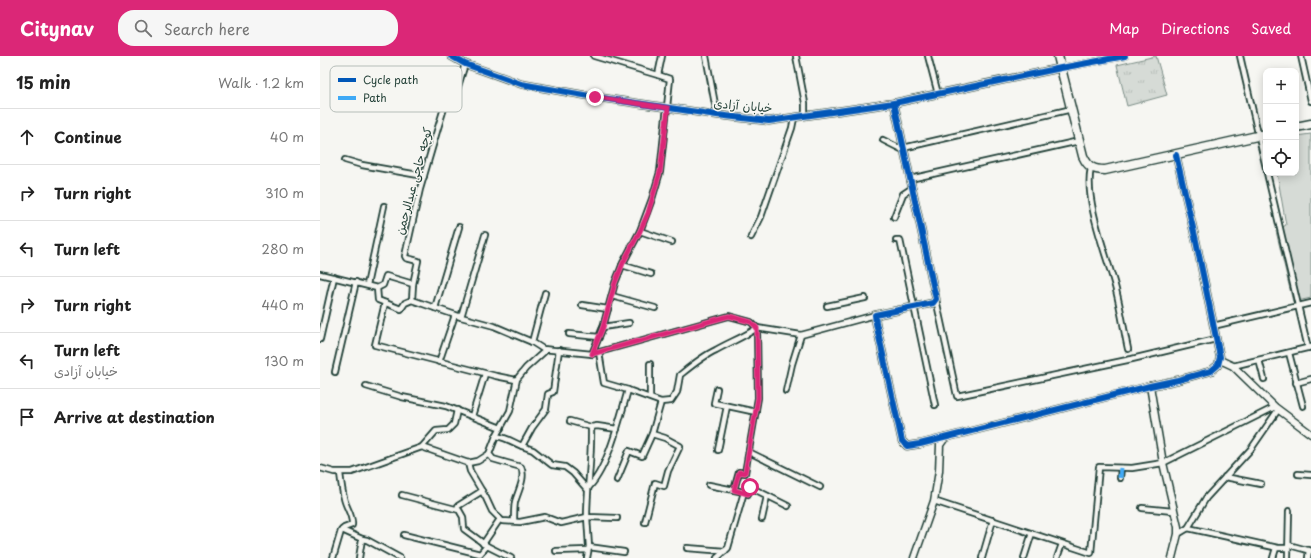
<!DOCTYPE html>
<html lang="en">
<head>
<meta charset="utf-8">
<style>
  body { margin:0; font-family:"Playpen Sans","Playpen Sans Arabic",sans-serif; background:#f6f6f6; color:#222 }
  .controls { position:absolute; right:12px; top:12px; display:grid; overflow:hidden; border-radius:8px; box-shadow:0 2px 10px #0003 }
  .controls button { width:36px; height:36px; display:grid; place-items:center; padding:0; border:0; border-bottom:1px solid #e0e0e0; background:#fff; color:#222; font:20px sans-serif }
  .stop { position:absolute; width:12px; height:12px; margin:-9px; border:3px solid #db2777; border-radius:50%; background:#fff }
  .stop.end { background:#db2777; border-color:#fff; box-shadow:0 1px 4px #0008 }
  .list { margin:0; padding:0; list-style:none }
  h2 { display:flex; justify-content:space-between; align-items:center; height:52px; margin:0; padding:0 16px; font-size:17px }
  h2 small { font-size:13px; font-weight:400; color:#767676 }
  .list li { display:grid; grid-template-columns:26px 1fr auto; gap:12px; align-items:center; box-sizing:border-box; height:56px; padding:0 16px; border-top:1px solid #e0e0e0 }
  .list b { display:block; font-size:15px; white-space:nowrap }
  .list p { margin:0; font-size:13px; white-space:nowrap; color:#767676 }
  .list em { font-size:13px; font-style:normal; color:#767676 }
  .icon { flex:none; width:22px; height:22px; fill:none; stroke:currentColor; stroke-width:2; stroke-linecap:round; stroke-linejoin:round }
  .map { position:relative; flex:none; width:991px; height:502px; overflow:hidden }
  header { display:flex; align-items:center; gap:24px; box-sizing:border-box; height:56px; padding:0 20px; background:#db2777; color:#fff }
  header strong { font-size:19px }
  nav { display:flex; gap:22px; margin-inline-start:auto; font-size:14px }
  .search { width:280px; height:36px; background:#f6f6f6; display:flex; align-items:center; gap:10px; box-sizing:border-box; padding:0 14px; border-radius:16px; color:#767676; font-size:15px }
  main { display:flex }
  aside { flex:1; background:#fff }
  .map>svg:first-child { display:block }
  .grass { fill:url(#grass-tufts); stroke:#7a8c85 }
  .garden { fill:#d6dbd6; stroke:#7a8c85 }
  .lines { fill:none; stroke-linecap:round; stroke-linejoin:round }
  .minor-casing { stroke:#1f3d34; stroke-width:8 }
  .tertiary-casing { stroke:#1f3d34; stroke-width:9 }
  .trunk-casing { stroke:#1f3d34; stroke-width:11 }
  .minor { stroke:#f6f6f2; stroke-width:4.5 }
  .tertiary { stroke:#f6f6f2; stroke-width:6 }
  .trunk { stroke:#f6f6f2; stroke-width:8 }
  .quiet { stroke:#3fa9f5; stroke-width:5; stroke-dasharray:10 5; stroke-linecap:butt }
  .cycleway-casing { stroke:#f6f6f2; stroke-width:8 }
  .cycleway { stroke:#0057b8; stroke-width:6 }
  .route { stroke:#db2777; stroke-width:5 }
  .labels { text-anchor:middle; stroke-width:3; stroke-linejoin:round; paint-order:stroke }
  .street-label { font-size:12px; fill:#1f3d34; stroke:#f6f6f2 }
  .key { fill:#f6f6f2; stroke:#b6beb9; stroke-width:1 }
  .key-label { font-size:11px; fill:#1f3d34 }
</style>
</head>
<body>
<header>
<strong>Citynav</strong>
<div class="search"><svg class="icon" aria-label="search" viewBox="0 0 24 24"><circle cx="10" cy="10" r="6"/><path d="M15 15l6 6"/></svg>Search here</div>
<nav><a>Map</a><a>Directions</a><a>Saved</a></nav>
</header>
<main>
<aside>
<h2>15 min<small>Walk · 1.2 km</small></h2>
<ul class="list">
<li><svg class="icon" aria-label="ahead" viewBox="0 0 24 24"><path d="M12 20V5M6 11l6-6 6 6"/></svg><div><b>Continue</b></div><em>40 m</em></li>
<li><svg class="icon" aria-label="right" viewBox="0 0 24 24"><path d="M7 20v-9h11M14 6l5 5-5 5"/></svg><div><b>Turn right</b></div><em>310 m</em></li>
<li><svg class="icon" aria-label="left" viewBox="0 0 24 24"><path d="M17 20v-9H6M10 6l-5 5 5 5"/></svg><div><b>Turn left</b></div><em>280 m</em></li>
<li><svg class="icon" aria-label="right" viewBox="0 0 24 24"><path d="M7 20v-9h11M14 6l5 5-5 5"/></svg><div><b>Turn right</b></div><em>440 m</em></li>
<li><svg class="icon" aria-label="left" viewBox="0 0 24 24"><path d="M17 20v-9H6M10 6l-5 5 5 5"/></svg><div><b>Turn left</b><p>خیابان آزادی</p></div><em>130 m</em></li>
<li><svg class="icon" aria-label="arrive" viewBox="0 0 24 24"><path d="M6 21V4h12l-3 4 3 4H6"/></svg><div><b>Arrive at destination</b></div></li>
</ul>
</aside>
<div class="map">
<svg width="991" height="502" viewBox="0 0 991 502">
  <defs>
    <pattern id="grass-tufts" width="24" height="20" patternUnits="userSpaceOnUse"><rect width="24" height="20" fill="#d6dbd6"/><path d="M3 7l-1-3M5 7V3M7 7l1-3M15 17l-1-3M17 17v-4M19 17l1-3" fill="none" stroke="#b7bdb8"/></pattern>
  </defs>
  <rect width="100%" height="100%" fill="#f6f6f2"/>
  <filter id="ink" filterUnits="userSpaceOnUse"><feTurbulence type="fractalNoise" baseFrequency=".025" numOctaves="2"/><feDisplacementMap in="SourceGraphic" scale="8" xChannelSelector="R" yChannelSelector="G"/><feConvolveMatrix kernelMatrix="1 2 1 2 8 2 1 2 1" color-interpolation-filters="sRGB"/></filter>
  <g filter="url(#ink)">
    <path class="grass" d="M836 0 847 39 807 50 797 9Z"/>
    <path class="garden" d="M991 78V242L973 246 956 175 966 169 957 117H976V80Z"/>
    <g class="lines">
      <defs>
        <g id="minor">
          <path d="M274 0 338 19"/>
          <path d="M386 0 397 59"/>
          <path d="M476 0 485 47V60"/>
          <path d="M608 0 618 38"/>
          <path d="M920 0 946 112"/>
          <path d="M981 0 991 45"/>
          <path d="M741 12 805 0"/>
          <path d="M563 84 583 94"/>
          <path d="M583 92 752 53"/>
          <path d="M25 104 42 109 104 120"/>
          <path d="M771 112C764 141 784 193 793 223 800 246 803 270 808 293"/>
          <path d="M947 117 988 292"/>
          <path d="M590 123 759 85"/>
          <path d="M574 161 583 138 592 132"/>
          <path d="M320 175 352 186"/>
          <path d="M431 181 441 161 472 72 474 62"/>
          <path d="M576 184H580L615 349"/>
          <path d="M302 209 331 218"/>
          <path d="M0 218 57 232 58 244 81 253 85 247 92 244 141 261 174 270 212 286 223 293 272 298 409 260 431 266 437 272 481 279 555 259"/>
          <path d="M47 229 64 150"/>
          <path d="M57 232 63 229 66 220 93 228"/>
          <path d="M292 240 335 252"/>
          <path d="M616 243 637 340 812 303 896 283"/>
          <path d="M92 244 93 228 98 205 86 202 85 200 100 133 117 75 124 52 134 43 145 8"/>
          <path d="M65 247 55 289 176 320 196 324"/>
          <path d="M262 249 288 253"/>
          <path d="M507 250 545 242"/>
          <path d="M115 252 139 171"/>
          <path d="M141 261 165 179"/>
          <path d="M893 270 991 247"/>
          <path d="M283 271 309 267"/>
          <path d="M249 278 279 281"/>
          <path d="M0 283 14 221"/>
          <path d="M212 286 225 237"/>
          <path d="M239 294 233 336 228 338 226 353 212 372 202 390 213 394 232 409 245 411 253 417 267 433C288 414 300 361 308 334L341 346"/>
          <path d="M279 296 284 327 308 334"/>
          <path d="M969 297 983 350"/>
          <path d="M272 298 283 271 295 227 303 207 320 175 332 143 340 116 350 23 338 19 342 0"/>
          <path d="M939 304 944 323"/>
          <path d="M119 306 135 259"/>
          <path d="M330 308V341"/>
          <path d="M913 310 991 291"/>
          <path d="M15 316 36 226"/>
          <path d="M976 327 991 323"/>
          <path d="M46 330 82 341 126 350 181 372"/>
          <path d="M397 333 394 347 436 356"/>
          <path d="M466 335 472 308 481 279"/>
          <path d="M152 360 165 318"/>
          <path d="M250 365 271 371"/>
          <path d="M297 373 277 370 271 371C272 401 267 431 267 461L297 462"/>
          <path d="M176 380C188 382 192 386 202 390"/>
          <path d="M102 391 148 407 158 405 169 398"/>
          <path d="M398 394 407 350"/>
          <path d="M429 396 500 431"/>
          <path d="M148 407 150 415 166 442 172 455 182 465 200 466 225 461 241 467 267 461 269 491 267 502"/>
          <path d="M0 412 14 416H32L102 391 116 375 128 374 134 368 137 354"/>
          <path d="M978 418 991 419"/>
          <path d="M905 421 941 428"/>
          <path d="M800 422 801 412"/>
          <path d="M297 424 309 395 322 400 332 378"/>
          <path d="M389 429 424 436 428 438 430 431 468 450"/>
          <path d="M414 434 419 416 425 417 438 342 437 272"/>
          <path d="M82 439 139 454 143 461 144 473 167 490 191 502"/>
          <path d="M614 445 771 497 779 411 812 412 843 407 955 351"/>
          <path d="M822 452 853 455"/>
          <path d="M137 453 138 450 162 435"/>
          <path d="M442 463 447 440"/>
          <path d="M194 465C194 459 194 452 195 446 198 435 206 422 201 411L173 403 169 398 176 380 190 355 197 323 206 312 226 294"/>
          <path d="M325 466 335 427 344 430 348 415 360 390 345 382 332 378 341 346 351 345 357 336 360 319C371 310 383 300 396 294 410 286 424 281 437 272"/>
          <path d="M868 472 958 492H968"/>
          <path d="M22 474 42 483 39 502"/>
          <path d="M858 478 868 472 886 442 931 393 958 354"/>
          <path d="M84 479 160 498 167 490"/>
          <path d="M42 483 47 484 80 502"/>
          <path d="M163 488 180 463"/>
          <path d="M969 489 991 495"/>
          <path d="M269 491 304 496"/>
          <path d="M367 492 405 495"/>
          <path d="M236 495 268 494"/>
          <path d="M13 502 21 475 24 472 32 469C33 459 26 452 24 442 22 434 21 425 20 417"/>
          <path d="M397 502 408 492 424 436"/>
          <path d="M662 502 673 464"/>
          <path d="M704 502 712 477"/>
          <path d="M737 502 742 488"/>
          <path d="M953 502 956 492"/>
          <path d="M968 502 969 455"/>
          <path d="M988 502 989 494"/>
        </g>
        <g id="tertiary">
          <path d="M131 0 145 8 201 28 275 41 397 59 449 65 574 47 741 12"/>
          <path d="M574 47 616 243 613 247 555 259 556 267 582 385 587 390 600 388 830 330 858 324 891 315 898 309 900 301 876 185 856 99"/>
          <path d="M900 304 913 310 955 351 991 378"/>
          <path d="M830 330 843 407 858 471V478L852 502"/>
          <path d="M594 502 614 445 619 415 620 389 625 382"/>
        </g>
        <g id="trunk">
          <path d="M738 0 763 100C768 111 773 114 785 114L946 78"/>
          <path d="M976 71 991 68"/>
        </g>
      </defs>
      <use href="#minor" class="minor-casing"/>
      <use href="#tertiary" class="tertiary-casing"/>
      <use href="#trunk" class="trunk-casing"/>
      <use href="#minor" class="minor"/>
      <use href="#tertiary" class="tertiary"/>
      <use href="#trunk" class="trunk"/>
      <path class="quiet" d="M800 422 801 412"/>
      <defs>
        <g id="cycleway">
          <path d="M131 0 145 8 201 28 275 41 397 59 449 65 574 47 741 12 805 0"/>
          <path d="M574 47 616 243 613 247 555 259 556 267 582 385 587 390 600 388 830 330 858 324 891 315 898 309 900 301 876 185 856 99"/>
        </g>
      </defs>
      <use href="#cycleway" class="cycleway-casing"/>
      <use href="#cycleway" class="cycleway"/>
    </g>
  </g>
  <g class="lines" filter="url(#ink)">
    <path class="route" d="M275 41 348 52 340 116 328 157 320 175 303 207 295 227 283 271 272 298 409 260 431 266 437 272 438 342 425 417 419 416 414 434 428 438 430 431"/>
  </g>
  <g class="labels">
    <g class="street-label">
      <text transform="translate(423 50) rotate(5)" y="4">خیابان آزادی</text>
      <text transform="translate(94 125) rotate(-75)" y="4">کوچه حاجی عبدالرحمن</text>
    </g>
  </g>
  <rect x="10" y="10" width="132" height="46" rx="6" class="key"/>
  <rect x="18" y="22" width="18" height="4" fill="#0057b8"/>
  <rect x="18" y="40" width="18" height="4" fill="#3fa9f5"/>
  <g class="key-label">
    <text x="43" y="28">Cycle path</text>
    <text x="43" y="46">Path</text>
  </g>
</svg>
<div class="controls">
<button>+</button>
<button>−</button>
<button><svg class="icon" aria-label="locate" viewBox="0 0 24 24"><circle cx="12" cy="12" r="6"/><path d="M12 2v4M12 18v4M2 12h4M18 12h4"/></svg></button>
</div>
<div class="stop" style="left:430px;top:431px"></div>
<div class="stop end" style="left:275px;top:41px"></div>
</div>
</main>
</body>
</html>
